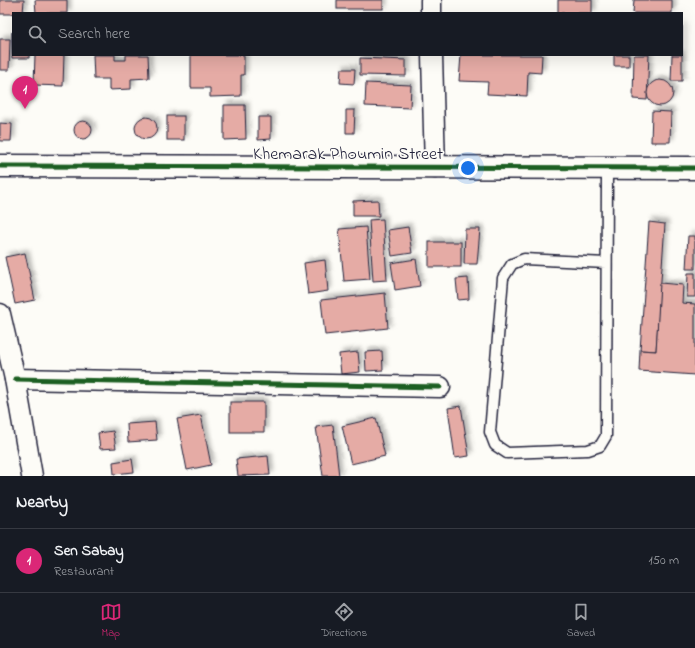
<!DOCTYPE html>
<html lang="en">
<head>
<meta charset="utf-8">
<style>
  body { margin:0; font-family:"Indie Flower",sans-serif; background:#20242c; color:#f1f3f6 }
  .you { position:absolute; left:468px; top:168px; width:14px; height:14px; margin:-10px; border:3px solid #fff; border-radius:50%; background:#1a73e8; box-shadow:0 0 0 6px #1a73e833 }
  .badge { display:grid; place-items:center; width:26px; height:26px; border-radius:50%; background:#db2777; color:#fff; font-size:13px; font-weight:700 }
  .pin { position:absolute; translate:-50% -33px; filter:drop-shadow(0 1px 2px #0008) }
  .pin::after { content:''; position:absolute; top:21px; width:14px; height:12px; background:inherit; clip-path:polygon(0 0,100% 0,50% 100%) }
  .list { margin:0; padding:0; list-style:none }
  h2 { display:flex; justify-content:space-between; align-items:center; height:52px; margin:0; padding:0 16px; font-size:17px }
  h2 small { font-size:13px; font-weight:400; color:#9ea1a6 }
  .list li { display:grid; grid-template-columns:26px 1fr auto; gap:12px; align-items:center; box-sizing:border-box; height:64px; padding:0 16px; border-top:1px solid #363941 }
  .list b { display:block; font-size:15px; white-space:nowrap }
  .list p { margin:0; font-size:13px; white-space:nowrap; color:#9ea1a6 }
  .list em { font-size:13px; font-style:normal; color:#9ea1a6 }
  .icon { flex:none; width:22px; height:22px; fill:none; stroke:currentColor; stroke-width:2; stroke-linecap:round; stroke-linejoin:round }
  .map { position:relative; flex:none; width:695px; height:476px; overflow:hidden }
  .search { position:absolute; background:#171b24; box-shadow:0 4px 16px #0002; left:12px; right:12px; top:12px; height:44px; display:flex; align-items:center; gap:10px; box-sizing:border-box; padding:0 14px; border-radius:0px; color:#9ea1a6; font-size:15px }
  .sheet { height:116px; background:#171b24 }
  nav { display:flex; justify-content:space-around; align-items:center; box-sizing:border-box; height:56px; border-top:1px solid #363941; background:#171b24; font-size:11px; color:#9ea1a6 }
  nav a { display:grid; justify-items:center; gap:2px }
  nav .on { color:#db2777 }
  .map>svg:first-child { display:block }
  .building { fill:#e5aba5; stroke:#22223b; filter:url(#shadow) }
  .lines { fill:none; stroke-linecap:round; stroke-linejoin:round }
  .lane-casing { stroke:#22223b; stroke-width:13 }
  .street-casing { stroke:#22223b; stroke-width:23 }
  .secondary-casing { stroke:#22223b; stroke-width:25 }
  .lane { stroke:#fdfcf7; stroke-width:10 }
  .street { stroke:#fdfcf7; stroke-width:20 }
  .secondary { stroke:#fdfcf7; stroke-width:22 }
  .cycleway-casing { stroke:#fdfcf7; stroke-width:8 }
  .cycleway { stroke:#1b5e20; stroke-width:5 }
  .labels { text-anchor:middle; stroke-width:3.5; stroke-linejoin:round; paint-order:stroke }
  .street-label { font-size:18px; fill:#22223b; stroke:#fdfcf7 }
</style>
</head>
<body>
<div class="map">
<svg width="695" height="476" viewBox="0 0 695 476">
  <defs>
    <filter id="shadow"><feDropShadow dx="3.5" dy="-3.5" stdDeviation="2" flood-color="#0004"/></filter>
  </defs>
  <rect width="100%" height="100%" fill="#fdfcf7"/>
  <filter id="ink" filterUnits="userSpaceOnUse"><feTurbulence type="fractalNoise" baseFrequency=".025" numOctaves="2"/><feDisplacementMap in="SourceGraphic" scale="8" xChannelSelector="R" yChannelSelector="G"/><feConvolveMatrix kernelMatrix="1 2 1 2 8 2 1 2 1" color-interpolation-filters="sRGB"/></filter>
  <g filter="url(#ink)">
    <g class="building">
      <path d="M0 0H24L23 13H13V14H0Z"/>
      <path d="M35 0H67V13H36Z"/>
      <rect x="337" y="0" width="46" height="9"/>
      <rect x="558" y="0" width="34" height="13"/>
      <path d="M634 0H672V13H633Z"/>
      <path d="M682 26V81H671L672 55H682Z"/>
      <path d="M12 32 13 55H29V58H12Z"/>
      <path d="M0 39H10L9 70H0Z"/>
      <path d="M35 55H64L63 86 34 85Z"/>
      <path d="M93 55H115V60H126V55H148L149 78 131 79V89L109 90V79H94Z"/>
      <path d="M191 55H244V75H241V96L210 97V88H191Z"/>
      <path d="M461 55H542L541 73 528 72 527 96 487 94 488 82 459 81Z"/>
      <rect x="614" y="55" width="15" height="11"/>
      <path d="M634 55H649L647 100 633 99Z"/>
      <path d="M360 58 406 60V76L360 75Z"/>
      <path d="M341 69H355L354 84 340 83Z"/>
      <circle cx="660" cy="93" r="13"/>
      <path d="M366 83 411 85 410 108 365 106Z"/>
      <path d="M224 105H245L246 139 224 140Z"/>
      <path d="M346 110H355L354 133H346Z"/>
      <path d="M652 111 671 112 670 142H651Z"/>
      <rect x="167" y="116" width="17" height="24"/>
      <path d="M258 117H271V139L258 140Z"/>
      <circle cx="146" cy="128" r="11"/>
      <circle cx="83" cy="130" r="9"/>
      <path d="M0 123 12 124 11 141H0Z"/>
      <path d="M378 200 379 216H353V201Z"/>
      <path d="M383 219 387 280 373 281 369 220Z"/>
      <path d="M649 222 665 224 656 351 640 350Z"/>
      <path d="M366 227 370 279 344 281 339 229Z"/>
      <path d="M408 227 412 253 392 256 388 230Z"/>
      <path d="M465 229H480L477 264H464Z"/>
      <path d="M688 236H695V269H686Z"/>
      <rect x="429" y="242" width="32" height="25"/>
      <path d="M25 253 35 300 15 304 5 257Z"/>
      <path d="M416 259 420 286 395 290 391 263Z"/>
      <path d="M325 260 328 291 308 294 304 263Z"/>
      <path d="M688 273H695V297H687Z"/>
      <path d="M468 278 469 299 458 300 456 279Z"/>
      <path d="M660 283 683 285 682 303 695 304V375L639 371 640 350 656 351Z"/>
      <path d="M385 293 388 328 325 335 321 300Z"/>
      <path d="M382 351 383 370 366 371 365 352Z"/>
      <path d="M358 352 360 372 341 374 339 354Z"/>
      <rect x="230" y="402" width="34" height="30"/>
      <path d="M461 406 469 456 455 458 448 408Z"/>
      <path d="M201 415 211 465 187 470 177 419Z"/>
      <path d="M376 418 385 456 351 464 342 426Z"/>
      <path d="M155 422 157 440 128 442 127 424Z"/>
      <path d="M333 425 339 476H323L316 427Z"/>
      <path d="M113 431 116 448 100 449 98 433Z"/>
      <path d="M268 456 270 475 238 476 236 459Z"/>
      <path d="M132 459 134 472 114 474 113 462Z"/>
    </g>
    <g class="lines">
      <defs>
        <path id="lane" d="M606 263 524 259 512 264 503 278 490 432 495 445 507 453 588 450 600 446 606 436 607 168"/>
        <g id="street">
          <path d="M431 0V13"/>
          <path d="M432 55 435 168"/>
          <path d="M0 314 15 379 32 476"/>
          <path d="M15 379 440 387"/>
        </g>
        <path id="secondary" d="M0 166 695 168"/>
      </defs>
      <use href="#lane" class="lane-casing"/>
      <use href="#street" class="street-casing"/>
      <use href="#secondary" class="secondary-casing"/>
      <use href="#lane" class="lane"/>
      <use href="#street" class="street"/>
      <use href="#secondary" class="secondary"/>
      <defs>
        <g id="cycleway">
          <path d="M0 166 695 168"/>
          <path d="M15 379 440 387"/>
        </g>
      </defs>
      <use href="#cycleway" class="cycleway-casing"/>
      <use href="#cycleway" class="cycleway"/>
    </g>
  </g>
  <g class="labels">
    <g class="street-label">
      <text x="348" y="159">Khemarak Phoumin Street</text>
    </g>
  </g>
</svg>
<div class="you"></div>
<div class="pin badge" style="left:25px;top:109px">1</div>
<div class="search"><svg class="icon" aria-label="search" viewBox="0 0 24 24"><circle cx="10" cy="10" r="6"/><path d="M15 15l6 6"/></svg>Search here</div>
</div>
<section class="sheet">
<h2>Nearby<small></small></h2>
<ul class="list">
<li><span class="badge">1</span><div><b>Sen Sabay</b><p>Restaurant</p></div><em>150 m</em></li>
</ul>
</section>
<nav>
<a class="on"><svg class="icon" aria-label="map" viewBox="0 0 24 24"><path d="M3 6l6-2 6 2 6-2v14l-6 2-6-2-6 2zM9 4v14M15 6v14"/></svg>Map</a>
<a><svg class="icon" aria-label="directions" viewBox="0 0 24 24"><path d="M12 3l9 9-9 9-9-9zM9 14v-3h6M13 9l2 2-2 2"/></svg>Directions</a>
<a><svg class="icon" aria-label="saved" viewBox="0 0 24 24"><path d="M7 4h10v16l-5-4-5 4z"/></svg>Saved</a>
</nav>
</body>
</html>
